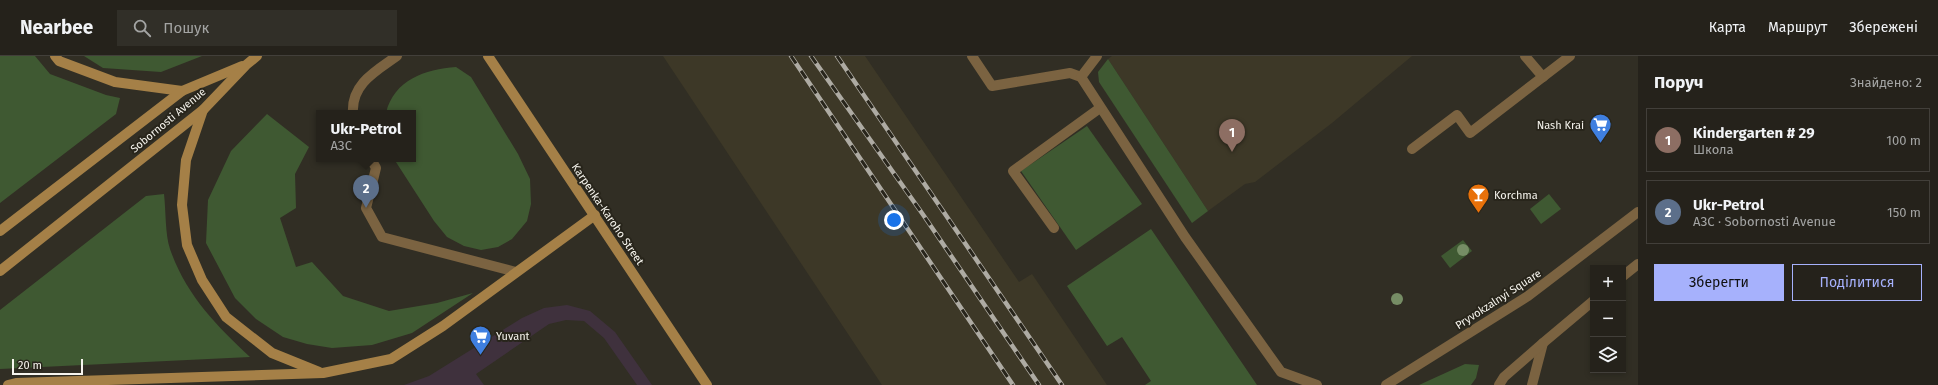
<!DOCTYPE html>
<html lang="uk">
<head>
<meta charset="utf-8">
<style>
  body { margin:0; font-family:"Fira Sans",sans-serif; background:#312f28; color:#f1f3f6 }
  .controls { position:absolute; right:12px; bottom:12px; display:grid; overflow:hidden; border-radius:0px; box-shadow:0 2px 6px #0003 }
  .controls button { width:36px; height:36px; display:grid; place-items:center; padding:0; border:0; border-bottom:1px solid #423f3a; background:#25221b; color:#f1f3f6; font:20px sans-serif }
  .scale { position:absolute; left:12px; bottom:10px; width:71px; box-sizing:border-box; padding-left:4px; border:2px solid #f7f5ee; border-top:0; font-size:11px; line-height:14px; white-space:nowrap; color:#f7f5ee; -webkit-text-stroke:3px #28251b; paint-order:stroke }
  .you { position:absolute; left:894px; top:164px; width:14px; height:14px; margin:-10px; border:3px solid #fff; border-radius:50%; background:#1a73e8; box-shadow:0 0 0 6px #1a73e833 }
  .badge { display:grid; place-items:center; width:26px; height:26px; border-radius:50%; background:#a6b1fc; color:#fff; font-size:13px; font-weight:700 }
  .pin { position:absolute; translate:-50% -33px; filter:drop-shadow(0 1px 2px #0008) }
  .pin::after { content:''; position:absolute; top:21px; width:14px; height:12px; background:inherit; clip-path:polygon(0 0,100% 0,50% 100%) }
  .popup { position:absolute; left:316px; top:54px; width:100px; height:52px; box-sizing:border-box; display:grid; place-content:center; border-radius:0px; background:#25221b; filter:drop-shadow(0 1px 3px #0005); font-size:13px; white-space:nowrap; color:#a3a4a3 }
  .popup b { font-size:15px; color:#f1f3f6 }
  .popup::after { content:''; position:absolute; left:50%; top:100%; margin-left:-8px; border:8px solid transparent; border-top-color:#25221b }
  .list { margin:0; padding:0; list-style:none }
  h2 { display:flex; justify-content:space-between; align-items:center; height:52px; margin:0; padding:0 16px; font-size:17px }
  h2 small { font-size:13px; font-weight:400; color:#a3a4a3 }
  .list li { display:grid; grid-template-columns:26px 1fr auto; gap:12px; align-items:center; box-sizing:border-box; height:64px; margin:0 8px 8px; padding:0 8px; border:1px solid #423f3a; border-radius:0px }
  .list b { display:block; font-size:15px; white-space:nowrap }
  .list p { margin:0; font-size:13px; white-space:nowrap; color:#a3a4a3 }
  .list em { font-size:13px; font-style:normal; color:#a3a4a3 }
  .actions { display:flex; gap:8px; padding:12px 16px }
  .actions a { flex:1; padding:9px 0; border:1px solid #a6b1fc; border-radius:0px; text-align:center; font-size:14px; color:#a6b1fc }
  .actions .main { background:#a6b1fc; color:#111 }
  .icon { flex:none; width:22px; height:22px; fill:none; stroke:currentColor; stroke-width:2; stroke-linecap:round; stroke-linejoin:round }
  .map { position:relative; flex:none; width:1638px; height:329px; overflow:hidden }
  header { display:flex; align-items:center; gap:24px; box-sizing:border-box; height:56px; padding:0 20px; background:#25221b; border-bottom:1px solid #423f3a }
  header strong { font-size:19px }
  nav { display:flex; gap:22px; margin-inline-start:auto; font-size:14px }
  .search { width:280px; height:36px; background:#312f28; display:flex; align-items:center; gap:10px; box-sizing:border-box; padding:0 14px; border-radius:0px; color:#a3a4a3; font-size:15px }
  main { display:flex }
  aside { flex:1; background:#25221b }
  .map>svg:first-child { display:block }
  .commercial { fill:#3f313d }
  .built { fill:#3d3827 }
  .green { fill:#3f5932 }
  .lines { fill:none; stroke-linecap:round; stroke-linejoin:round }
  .service { stroke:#7b6341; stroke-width:10 }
  .tertiary { stroke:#7b6341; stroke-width:10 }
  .secondary { stroke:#a58047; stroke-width:10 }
  .rail-casing { stroke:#aeaba3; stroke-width:4.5 }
  .rail { stroke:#28251b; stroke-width:3; stroke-dasharray:9; stroke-linecap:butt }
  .tree { fill:#768d65 }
  .labels { text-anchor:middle; stroke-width:4; stroke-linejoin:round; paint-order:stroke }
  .street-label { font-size:11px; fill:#f7f5ee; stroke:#28251b }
  .poi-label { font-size:11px; fill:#f7f5ee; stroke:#28251b; text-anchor:start }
</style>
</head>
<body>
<header>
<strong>Nearbee</strong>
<div class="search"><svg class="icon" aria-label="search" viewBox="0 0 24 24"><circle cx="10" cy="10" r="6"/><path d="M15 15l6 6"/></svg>Пошук</div>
<nav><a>Карта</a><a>Маршрут</a><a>Збережені</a></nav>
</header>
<main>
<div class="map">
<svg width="1638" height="329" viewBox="0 0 1638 329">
  <rect width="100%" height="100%" fill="#312e24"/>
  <path class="commercial" d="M567 249 590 255 615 276 652 329H637L604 282 584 265 566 264 549 268 476 318 484 329H404L429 320 522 262 544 252Z"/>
  <g class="built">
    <path d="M663 0H865L1019 226 1032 218 1107 329H882Z"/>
    <path d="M1112 0H1412L1332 67 1255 126 1245 128 1208 155 1108 3Z"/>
  </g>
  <g class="green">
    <path d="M0 0H35L50 18 106 39 120 42 116 58 0 147Z"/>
    <path d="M84 0H202L161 16 103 12Z"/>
    <path d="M1108 3 1208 155 1192 167 1099 26 1098 16Z"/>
    <path d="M456 11 471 21 518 98 530 123 531 148 527 165 512 183 498 191 481 194 464 190 447 181 434 165 394 103H413V57H386C394 24 425 13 456 11Z"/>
    <path d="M267 58 309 91 295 118 296 152 280 162 296 211 312 206 343 240 389 255 437 247 473 237 412 277 372 289 332 292 307 288 283 281 256 263 235 242 206 187 208 144 231 95Z"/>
    <path d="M1087 70 1142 148 1076 194 1021 115Z"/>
    <path d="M164 138C166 155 165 178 170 193 186 239 216 269 250 301L0 313V254L146 140Z"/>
    <path d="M1549 138 1561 153 1541 168 1530 153Z"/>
    <path d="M1151 173 1257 329H1145L1151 325 1122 281 1107 290 1067 230Z"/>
    <path d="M1463 184 1472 195 1450 212 1441 200Z"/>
    <path d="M1465 308 1479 309 1476 322 1471 329H1419Z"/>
  </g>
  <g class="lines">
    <g class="service">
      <path d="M972 0 992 30 1070 17 1081 21"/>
      <path d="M1097 0 1081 21 1185 181 1281 316 1317 329"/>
      <path d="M1525 0 1543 21"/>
      <path d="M353 57C351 28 376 15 397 0"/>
      <path d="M1412 93 1457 59 1470 77 1570 0"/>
      <path d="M371 103 376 112 366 152 382 181 516 216"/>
      <path d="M1054 172 1013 115 1100 52"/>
      <path d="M1532 329 1543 287"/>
    </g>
    <g class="tertiary">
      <path d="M1623 220 1638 208"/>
      <path d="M1386 329 1528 240 1638 156"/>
      <path d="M1499 329 1504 321 1543 287 1593 245"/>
    </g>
    <g class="secondary">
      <path d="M55 0 59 5 115 26 182 35"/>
      <path d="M488 0 707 329"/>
      <path d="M203 54 186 104 182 149 187 189 202 224 226 261 272 297 319 316"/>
      <path d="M0 175 182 35 242 10"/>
      <path d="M0 215 203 54 246 9 257 0"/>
      <path d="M8 329 16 327 323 317 391 303 443 270 595 159"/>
    </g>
    <defs>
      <g id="rail">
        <path d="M791 0 1013 329"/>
        <path d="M811 0 924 160 1039 329"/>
        <path d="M837 0 1062 329"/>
      </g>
    </defs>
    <use href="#rail" class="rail-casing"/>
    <use href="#rail" class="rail"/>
  </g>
  <g class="tree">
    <circle cx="1463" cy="194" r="6"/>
    <circle cx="1397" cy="243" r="6"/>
  </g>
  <defs>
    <symbol id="supermarket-pin" viewBox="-11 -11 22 30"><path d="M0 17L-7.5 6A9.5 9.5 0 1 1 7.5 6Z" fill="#3f7fe0" stroke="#28251b"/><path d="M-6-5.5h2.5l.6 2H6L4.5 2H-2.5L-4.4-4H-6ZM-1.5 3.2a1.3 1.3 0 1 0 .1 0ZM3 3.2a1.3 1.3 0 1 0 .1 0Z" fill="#fff"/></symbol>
    <symbol id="bar-pin" viewBox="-11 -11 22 30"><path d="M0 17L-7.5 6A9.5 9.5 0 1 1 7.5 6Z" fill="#e8710a" stroke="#28251b"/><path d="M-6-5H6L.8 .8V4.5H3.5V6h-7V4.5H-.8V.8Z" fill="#fff"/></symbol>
  </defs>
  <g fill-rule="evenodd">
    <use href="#supermarket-pin" x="1588" y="56" width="25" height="34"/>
    <use href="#bar-pin" x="1466" y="126" width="25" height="34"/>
    <use href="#supermarket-pin" x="468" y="268" width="25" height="34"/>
  </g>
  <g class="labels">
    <g class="street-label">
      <text transform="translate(168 64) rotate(-40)" y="4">Sobornosti Avenue</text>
      <text transform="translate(608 158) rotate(56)" y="4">Karpenka-Karoho Street</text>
      <text transform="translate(1498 243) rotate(-33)" y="4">Pryvokzalnyi Square</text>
    </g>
    <g class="poi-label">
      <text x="1584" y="73" text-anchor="end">Nash Krai</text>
      <text x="1494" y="143">Korchma</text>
      <text x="496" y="284">Yuvant</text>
    </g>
  </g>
</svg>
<div class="controls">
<button>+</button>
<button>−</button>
<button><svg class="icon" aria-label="layers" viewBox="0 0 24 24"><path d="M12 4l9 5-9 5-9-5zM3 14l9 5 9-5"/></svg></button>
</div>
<div class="scale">20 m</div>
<div class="you"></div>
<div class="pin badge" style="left:1232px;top:96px;background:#8d6e63">1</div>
<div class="pin badge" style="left:366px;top:152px;background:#5c6f8a">2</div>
<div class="popup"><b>Ukr-Petrol</b>АЗС</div>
</div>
<aside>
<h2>Поруч<small>Знайдено: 2</small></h2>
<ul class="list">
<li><span class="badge" style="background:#8d6e63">1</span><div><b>Kindergarten # 29</b><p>Школа</p></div><em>100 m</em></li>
<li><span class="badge" style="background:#5c6f8a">2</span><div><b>Ukr-Petrol</b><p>АЗС · Sobornosti Avenue</p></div><em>150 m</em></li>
</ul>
<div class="actions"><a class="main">Зберегти</a><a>Поділитися</a></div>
</aside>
</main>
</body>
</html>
